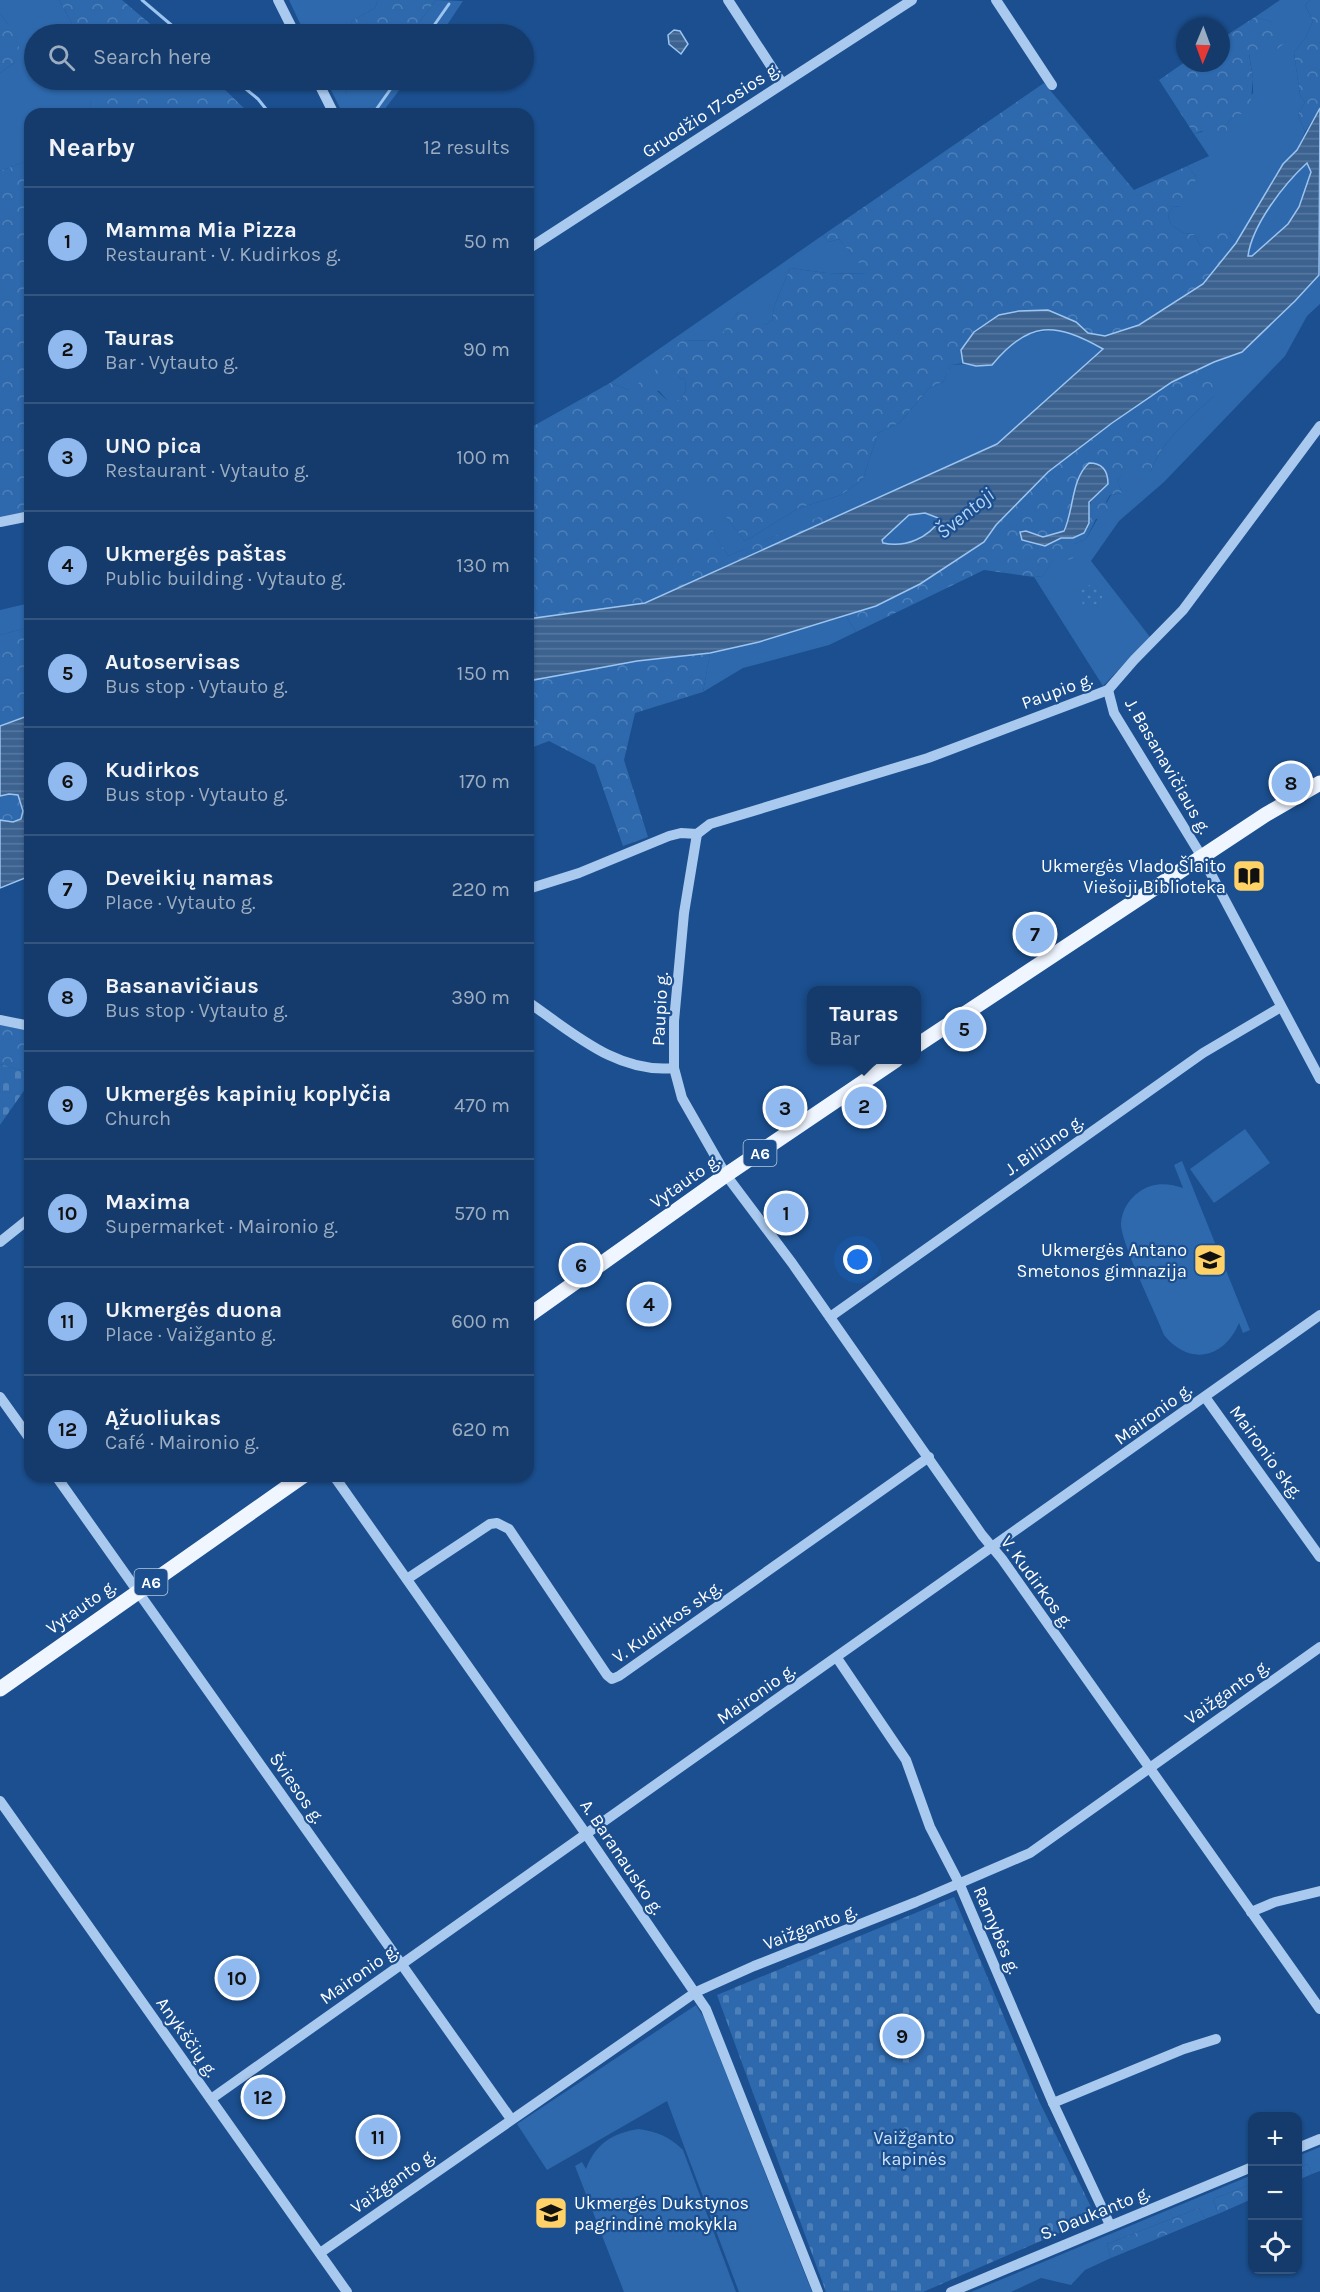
<!DOCTYPE html>
<html lang="en">
<head>
<meta charset="utf-8">
<style>
  body { margin:0; font-family:Karla,sans-serif; background:#1d4271; color:#f1f3f6 }
  .controls { position:absolute; right:18px; bottom:18px; display:grid; overflow:hidden; border-radius:12px; box-shadow:0 2px 4px #0004 }
  .controls button { width:54px; height:54px; display:grid; place-items:center; padding:0; border:0; border-bottom:2px solid #33557e; background:#143b6b; color:#f1f3f6; font:30px sans-serif }
  .compass { position:absolute; left:1176px; top:18px; width:54px; height:54px; border-radius:50%; background:#143b6b; box-shadow:0 2px 4px #0004; rotate:181deg }
  .you { position:absolute; left:858px; top:1260px; width:21px; height:21px; margin:-15px; border:4px solid #fff; border-radius:50%; background:#1a73e8; box-shadow:0 0 0 9px #1a73e833 }
  .badge { display:grid; place-items:center; width:39px; height:39px; border-radius:50%; background:#90b9f0; color:#111; font-size:20px; font-weight:700 }
  .pin { position:absolute; translate:-50% -50%; border:3px solid #fff; box-shadow:0 2px 6px #0006 }
  .popup { position:absolute; left:807px; top:986px; width:114px; height:78px; box-sizing:border-box; display:grid; place-content:center; border-radius:12px; background:#143b6b; filter:drop-shadow(0 2px 4px #0005); font-size:20px; white-space:nowrap; color:#9dadc1 }
  .popup b { font-size:22px; color:#f1f3f6 }
  .popup::after { content:''; position:absolute; left:50%; top:100%; margin-left:-12px; border:12px solid transparent; border-top-color:#143b6b }
  .list { margin:0; padding:0; list-style:none }
  h2 { display:flex; justify-content:space-between; align-items:center; height:78px; margin:0; padding:0 24px; font-size:26px }
  h2 small { font-size:20px; font-weight:400; color:#9dadc1 }
  .list li { display:grid; grid-template-columns:39px 1fr auto; gap:18px; align-items:center; box-sizing:border-box; height:108px; padding:0 24px; border-top:2px solid #33557e }
  .list b { display:block; font-size:22px; white-space:nowrap }
  .list p { margin:0; font-size:20px; white-space:nowrap; color:#9dadc1 }
  .list em { font-size:20px; font-style:normal; color:#9dadc1 }
  .icon { flex:none; width:33px; height:33px; fill:none; stroke:currentColor; stroke-width:2; stroke-linecap:round; stroke-linejoin:round }
  .map { position:relative; flex:none; width:1320px; height:2292px; overflow:hidden }
  .search { position:absolute; background:#143b6b; box-shadow:0 2px 4px #0004; left:24px; top:24px; width:510px; height:66px; display:flex; align-items:center; gap:15px; box-sizing:border-box; padding:0 21px; border-radius:33px; color:#9dadc1; font-size:22px }
  .panel { position:absolute; background:#143b6b; box-shadow:0 2px 4px #0004; left:24px; top:108px; width:510px; height:1374px; border-radius:18px }
  .map>svg:first-child { display:block }
  .grass { fill:#2e69ad }
  .forest { fill:url(#forest-crowns); fill-rule:evenodd }
  .cemetery { fill:url(#cemetery-stones) }
  .park { fill:url(#park-dots) }
  .water { fill:url(#water-rules); stroke:#9cc4f0; stroke-width:1.5; fill-rule:evenodd }
  .lines { fill:none; stroke-linecap:round; stroke-linejoin:round }
  .stream { stroke:#9cc4f0; stroke-width:3 }
  .minor { stroke:#a9c9ee; stroke-width:10 }
  .major { stroke:#f0f6ff; stroke-width:15 }
  .labels { text-anchor:middle; stroke-width:4.5; stroke-linejoin:round; paint-order:stroke }
  .shield { fill:#1b4f8f; stroke:#bbcadd; stroke-width:1.5 }
  .shield-label { font-size:16px; font-weight:bold; fill:#fff }
  .street-label { font-size:18px; fill:#fff; stroke:#1b4f8f }
  .poi-label { font-size:18px; fill:#fff; stroke:#1b4f8f; text-anchor:end }
  .park-label { font-size:18px; fill:#cfe3fa; stroke:#1b4f8f }
  .water-label { font-size:20px; font-style:italic; fill:#b5d3f5; stroke:#1b4f8f }
</style>
</head>
<body>
<div class="map">
<svg width="1320" height="2292" viewBox="0 0 1320 2292">
  <defs>
    <pattern id="forest-crowns" width="20" height="18" patternUnits="userSpaceOnUse" patternTransform="scale(1.5)"><rect width="20" height="18" fill="#2e69ad"/><path d="M2 6a3 3 0 1 1 6 0M12 15a3 3 0 1 1 6 0" fill="none" stroke="#4d80b9"/></pattern>
    <pattern id="cemetery-stones" width="16" height="16" patternUnits="userSpaceOnUse" patternTransform="scale(1.5)"><rect width="16" height="16" fill="#2e69ad"/><path d="M2 7V4a2 2 0 0 1 4 0v3zM10 15v-3a2 2 0 0 1 4 0v3z" fill="#4d80b9"/></pattern>
    <pattern id="park-dots" width="8" height="8" patternUnits="userSpaceOnUse" patternTransform="scale(1.5)"><rect width="8" height="8" fill="#2e69ad"/><path d="M2 2h.1M6 6h.1" fill="none" stroke="#4d80b9" stroke-width="1.8" stroke-linecap="round"/></pattern>
    <pattern id="water-rules" width="6" height="5" patternUnits="userSpaceOnUse" patternTransform="scale(1.5)"><rect width="6" height="5" fill="#3c6290"/><path d="M0 2.5h6" fill="none" stroke="#597aa1"/></pattern>
  </defs>
  <rect width="100%" height="100%" fill="#1b4f8f"/>
  <g class="grass">
    <path d="M0 0H59L71 21 76 34H34V80H92L93 82 90 108 87 114H30V160L0 171V73L15 62 8 24 0 14Z"/>
    <path d="M289 0H378L375 8 352 21 347 34H305Z"/>
    <path d="M436 0 463 1 441 34H410Z"/>
    <path d="M1280 0H1310L1305 5 1313 21 1306 37 1294 52 1300 95 1305 102 1298 114 1305 132 1297 150 1283 164 1236 243 1229 232 1200 245 1194 234 1184 233 1171 225 1168 215 1173 206 1181 207 1196 176 1187 166 1209 156 1194 134 1226 125 1253 93V79L1249 53 1273 22 1255 17Z"/>
    <path d="M326 80H341L347 94 370 89 377 80H407L381 114H343Z"/>
    <path d="M1307 163 1311 172 1299 207 1288 224 1252 256H1247C1254 220 1282 188 1307 163Z"/>
    <path d="M823 235 829 242 839 239 869 274 826 273 790 268 774 307 772 320 765 325 760 321 738 312 718 340 681 341 678 377 685 380 686 389 681 400H667L659 391 629 390 610 383Z"/>
    <path d="M1320 274V304L1307 316 1285 356 1164 482 1119 521 1091 561 1150 637 1103 686 1034 577 1043 576 1055 556 1074 544 1086 539 1111 495 1122 493 1117 480 1129 467 1150 473C1162 440 1189 419 1214 396V362L1242 352 1295 301Z"/>
    <path d="M1062 330 1104 349 997 444 829 520 828 514 728 556 688 491 700 483 745 541 799 508 841 495 863 479 878 433 899 423 929 388 943 382 951 365C965 363 978 366 992 365 1015 337 1026 331 1062 330Z"/>
    <path d="M925 513 941 519C927 538 907 548 883 543L882 540 909 515Z"/>
    <path d="M30 603V627L0 635V610Z"/>
    <path d="M846 616 856 632 829 645 743 668 703 692 710 653 759 642Z"/>
    <path d="M1245 1129 1270 1163 1214 1203 1190 1169Z"/>
    <path d="M1182 1161 1250 1330 1243 1333 1239 1323C1224 1359 1189 1366 1164 1335 1156 1314 1120 1241 1121 1223 1122 1210 1129 1199 1139 1192 1153 1182 1168 1183 1183 1188L1174 1165Z"/>
    <path d="M696 2005 704 2018 812 2292H739L667 2101 547 2170 517 2124Z"/>
    <path d="M639 2129C658 2132 670 2137 683 2150L736 2292H624L575 2166 582 2162 586 2169C596 2143 613 2133 639 2129Z"/>
    <path d="M1320 2147V2171L1312 2174 1307 2164 1298 2167V2156Z"/>
    <path d="M1252 2175V2184L1213 2199 1218 2214 1205 2219 1199 2208 1107 2244 1111 2258 1085 2270 1071 2285 1041 2278 1011 2292H971Z"/>
  </g>
  <g class="forest">
    <path d="M59 0H122L162 34H76L71 21Z"/>
    <path d="M378 0H436L410 34H347L352 21 375 8Z"/>
    <path d="M1310 0H1320V108L1305 132 1298 114 1305 102 1300 95 1294 52 1306 37 1313 21 1305 5Z"/>
    <path d="M0 14 8 24 19 47 15 62 0 73Z"/>
    <path d="M1255 17 1273 22 1289 34 1287 41 1275 51 1264 48 1259 54H1249L1253 79 1250 110 1232 118 1226 125 1229 135 1219 144 1202 131 1194 134 1159 80 1185 62 1221 63V39Z"/>
    <path d="M92 80H215L250 114H87L90 108Z"/>
    <path d="M341 80H377L359 99 347 94Z"/>
    <path d="M1044 83 1134 190 1187 166 1196 176 1191 204 1181 207 1173 206 1168 215 1171 225 1184 233 1194 234 1200 245 1217 229 1229 232 1236 243 1203 284 1139 325 1105 336 1088 333 1076 322 1048 310 961 350 963 363 951 365 943 382 929 388 899 423 878 433 863 479 841 495 799 508 745 541 700 484 689 491 728 556 828 513 829 520 645 603 528 619V429L610 383 629 390 644 379 667 400H681L686 389 685 380 678 377 661 379 654 372 661 360 681 341 717 340 738 312 750 310 765 325 772 320 774 307 790 268 826 273 868 274 839 239 829 242 823 235Z"/>
    <path d="M30 160V512L0 518V171Z"/>
    <path d="M1214 362V396C1189 419 1162 440 1150 473L1138 479 1129 468 1117 480 1122 493 1110 495 1106 502 1110 509 1105 518 1096 519 1086 539 1074 544 1078 551 1073 558 1064 562 1055 557 1043 576 1034 577 984 570 856 632 846 616 876 606 920 584 984 542 996 525 1048 472 1112 423 1172 382ZM1089 463H1097L1105 469C1095 494 1086 515 1073 538H1061L1045 546 1026 531 1043 537 1063 531Z"/>
    <path d="M30 627V715L0 726V635Z"/>
    <path d="M710 653 703 692 635 713 624 760 648 837 623 846 595 765 549 741 528 749V681L637 661Z"/>
    <path d="M9 794 18 795 23 811 21 819 13 822 0 820V796Z"/>
    <path d="M0 1025 30 1031V1073L0 1064Z"/>
    <path d="M1307 2164 1312 2174 1298 2180V2167Z"/>
    <path d="M1252 2184V2199L1218 2214 1213 2199Z"/>
    <path d="M1199 2208 1205 2219 1111 2258 1107 2244Z"/>
  </g>
  <g class="cemetery">
    <path d="M0 1064 30 1073V1082L0 1125Z"/>
    <path d="M954 1897 1039 2101 1096 2217 923 2292H826L717 1995Z"/>
  </g>
  <path class="park" d="M1096 585 1102 596V604L1083 605 1080 592 1083 586Z"/>
  <g class="water">
    <path d="M674 30 680 31 688 44 681 54 669 44 668 35Z"/>
    <path d="M1320 108 1319 275 1295 301 1242 352 1214 362 1172 382 1112 423 1048 472 996 525 984 542 920 584 876 606 759 642 710 653 637 661 528 681V619L645 603 997 444 1103 349C1055 322 1029 320 992 365L976 366 963 363 961 350 974 332 999 315 1019 311 1048 310 1076 322 1088 333 1105 336 1139 325 1203 284 1236 243 1283 164 1297 150ZM1307 163 1311 172 1299 207 1288 224 1252 256H1248C1252 225 1284 184 1307 163ZM925 513 941 519C928 538 906 548 883 543L882 540 909 515Z"/>
    <path d="M1089 463C1103 463 1108 471 1108 484L1089 502V523L1084 533 1073 538H1061L1045 546 1022 540 1020 532 1026 531 1043 537 1064 531C1074 510 1071 479 1089 463Z"/>
    <path d="M30 715V876L0 888V820L13 822 21 819 23 811 18 795 9 794 0 796V726Z"/>
  </g>
  <g class="lines">
    <g class="stream">
      <path d="M142 0 182 34"/>
      <path d="M428 34 449 4"/>
      <path d="M235 80 258 99 270 114"/>
      <path d="M373 114 397 80"/>
    </g>
    <g class="minor">
      <path d="M278 0 295 34"/>
      <path d="M728 0 782 83"/>
      <path d="M996 0 1052 85"/>
      <path d="M317 80 334 114"/>
      <path d="M528 249 912 0"/>
      <path d="M0 522 30 516"/>
      <path d="M1108 690 1114 713 1202 857 1320 1079"/>
      <path d="M697 834 684 913 674 1021V1068L682 1098 726 1175 792 1263 982 1535 1002 1559 1320 2009"/>
      <path d="M528 889 579 873 669 836 681 833 697 834 710 824 928 758 1108 690 1134 660 1183 610 1320 426"/>
      <path d="M528 1002C572 1032 617 1074 674 1068"/>
      <path d="M0 1020 30 1026"/>
      <path d="M0 1242 30 1218"/>
      <path d="M830 1317 1203 1053 1281 1007"/>
      <path d="M0 1397 30 1439"/>
      <path d="M1205 1397 1320 1557"/>
      <path d="M56 1476 511 2119"/>
      <path d="M334 1476 586 1834 706 2009 818 2292"/>
      <path d="M407 1579 490 1524 497 1523 509 1529 607 1675 612 1679 619 1676 929 1457"/>
      <path d="M837 1658 906 1760 930 1827 959 1883 1053 2103 1110 2225"/>
      <path d="M0 1801 347 2292"/>
      <path d="M1251 1912 1275 1902 1320 1891"/>
      <path d="M211 2099 1320 1315"/>
      <path d="M1053 2103 1184 2049 1216 2039"/>
      <path d="M1298 2148 1320 2139"/>
      <path d="M320 2253 696 1992 754 1966 916 1902 1030 1853 1320 1647"/>
      <path d="M951 2292 1252 2167"/>
    </g>
    <g class="major">
      <path d="M916 1046 1265 815 1320 783"/>
      <path d="M528 1316 726 1175 896 1060"/>
      <path d="M0 1689 303 1476"/>
    </g>
  </g>
  <defs>
    <symbol id="library-square" viewBox="-11 -11 22 22"><rect x="-9" y="-9" width="18" height="18" rx="4" fill="#ffd166" stroke="#1b4f8f"/><path d="M-6-4Q-3-5.5-.7-3.5V5Q-3 3-6 4ZM6-4Q3-5.5 .7-3.5V5Q3 3 6 4Z" fill="#111"/></symbol>
    <symbol id="school-square" viewBox="-11 -11 22 22"><rect x="-9" y="-9" width="18" height="18" rx="4" fill="#ffd166" stroke="#1b4f8f"/><path d="M0-5L7-2L0 1L-7-2ZM-4 1L0 2.5L4 1V4Q0 6-4 4Z" fill="#111"/></symbol>
  </defs>
  <g fill-rule="evenodd">
    <use href="#library-square" x="1230" y="857" width="38" height="38"/>
    <use href="#school-square" x="1191" y="1241" width="38" height="38"/>
    <use href="#school-square" x="532" y="2194" width="38" height="38"/>
  </g>
  <g class="labels">
    <g class="shield">
      <rect x="743.5" y="1140" width="33" height="26" rx="4.5"/>
      <rect x="134.5" y="1569" width="33" height="26" rx="4.5"/>
    </g>
    <g class="shield-label">
      <text x="760" y="1159">A6</text>
      <text x="151" y="1588">A6</text>
    </g>
    <g class="street-label">
      <text transform="translate(711 110) rotate(-33)" y="6">Gruodžio 17-osios g.</text>
      <text transform="translate(1057 691) rotate(-20)" y="6">Paupio g.</text>
      <text transform="translate(1168 766) rotate(60)" y="6">J. Basanavičiaus g.</text>
      <text transform="translate(660 1009) rotate(-87)" y="6">Paupio g.</text>
      <text transform="translate(1044 1145) rotate(-35)" y="6">J. Biliūno g.</text>
      <text transform="translate(685 1181) rotate(-35)" y="6">Vytauto g.</text>
      <text transform="translate(1153 1414) rotate(-36)" y="6">Maironio g.</text>
      <text transform="translate(1266 1452) rotate(54)" y="6">Maironio skg.</text>
      <text transform="translate(1037 1582) rotate(54)" y="6">V. Kudirkos g.</text>
      <text transform="translate(81 1607) rotate(-35)" y="6">Vytauto g.</text>
      <text transform="translate(667 1622) rotate(-35)" y="6">V. Kudirkos skg.</text>
      <text transform="translate(1227 1692) rotate(-35)" y="6">Vaižganto g.</text>
      <text transform="translate(756 1694) rotate(-35)" y="6">Maironio g.</text>
      <text transform="translate(297 1788) rotate(55)" y="6">Šviesos g.</text>
      <text transform="translate(622 1857) rotate(56)" y="6">A. Baranausko g.</text>
      <text transform="translate(810 1927) rotate(-21)" y="6">Vaižganto g.</text>
      <text transform="translate(997 1930) rotate(67)" y="6">Ramybės g.</text>
      <text transform="translate(359 1974) rotate(-35)" y="6">Maironio g.</text>
      <text transform="translate(187 2037) rotate(55)" y="6">Anykščių g.</text>
      <text transform="translate(393 2181) rotate(-35)" y="6">Vaižganto g.</text>
      <text transform="translate(1095 2213) rotate(-22)" y="6">S. Daukanto g.</text>
    </g>
    <g class="poi-label">
      <text x="1226" y="872">Ukmergės Vlado Šlaito<tspan x="1226" dy="21">Viešoji Biblioteka</tspan></text>
      <text x="1187" y="1256">Ukmergės Antano<tspan x="1187" dy="21">Smetonos gimnazija</tspan></text>
      <text x="574" y="2209" text-anchor="start">Ukmergės Dukstynos<tspan x="574" dy="21">pagrindinė mokykla</tspan></text>
    </g>
    <g class="park-label">
      <text x="914" y="2144">Vaižganto<tspan x="914" dy="21">kapinės</tspan></text>
    </g>
    <g class="water-label">
      <text transform="translate(965 513) rotate(-39)" y="7">Šventoji</text>
    </g>
  </g>
</svg>
<div class="controls">
<button>+</button>
<button>−</button>
<button><svg class="icon" aria-label="locate" viewBox="0 0 24 24"><circle cx="12" cy="12" r="6"/><path d="M12 2v4M12 18v4M2 12h4M18 12h4"/></svg></button>
</div>
<svg class="compass" viewBox="-18 -18 36 36"><path d="M0-13l5 13h-10z" fill="#e53935"/><path d="M0 13l5-13h-10z" fill="#9dadc1"/></svg>
<div class="you"></div>
<div class="pin badge" style="left:786px;top:1213px">1</div>
<div class="pin badge" style="left:864px;top:1106px">2</div>
<div class="popup"><b>Tauras</b>Bar</div>
<div class="pin badge" style="left:785px;top:1108px">3</div>
<div class="pin badge" style="left:649px;top:1304px">4</div>
<div class="pin badge" style="left:964px;top:1029px">5</div>
<div class="pin badge" style="left:581px;top:1265px">6</div>
<div class="pin badge" style="left:1035px;top:934px">7</div>
<div class="pin badge" style="left:1291px;top:783px">8</div>
<div class="pin badge" style="left:902px;top:2036px">9</div>
<div class="pin badge" style="left:237px;top:1978px">10</div>
<div class="pin badge" style="left:378px;top:2137px">11</div>
<div class="pin badge" style="left:263px;top:2097px">12</div>
<div class="search"><svg class="icon" aria-label="search" viewBox="0 0 24 24"><circle cx="10" cy="10" r="6"/><path d="M15 15l6 6"/></svg>Search here</div>
<section class="panel">
<h2>Nearby<small>12 results</small></h2>
<ul class="list">
<li><span class="badge">1</span><div><b>Mamma Mia Pizza</b><p>Restaurant · V. Kudirkos g.</p></div><em>50 m</em></li>
<li><span class="badge">2</span><div><b>Tauras</b><p>Bar · Vytauto g.</p></div><em>90 m</em></li>
<li><span class="badge">3</span><div><b>UNO pica</b><p>Restaurant · Vytauto g.</p></div><em>100 m</em></li>
<li><span class="badge">4</span><div><b>Ukmergės paštas</b><p>Public building · Vytauto g.</p></div><em>130 m</em></li>
<li><span class="badge">5</span><div><b>Autoservisas</b><p>Bus stop · Vytauto g.</p></div><em>150 m</em></li>
<li><span class="badge">6</span><div><b>Kudirkos</b><p>Bus stop · Vytauto g.</p></div><em>170 m</em></li>
<li><span class="badge">7</span><div><b>Deveikių namas</b><p>Place · Vytauto g.</p></div><em>220 m</em></li>
<li><span class="badge">8</span><div><b>Basanavičiaus</b><p>Bus stop · Vytauto g.</p></div><em>390 m</em></li>
<li><span class="badge">9</span><div><b>Ukmergės kapinių koplyčia</b><p>Church</p></div><em>470 m</em></li>
<li><span class="badge">10</span><div><b>Maxima</b><p>Supermarket · Maironio g.</p></div><em>570 m</em></li>
<li><span class="badge">11</span><div><b>Ukmergės duona</b><p>Place · Vaižganto g.</p></div><em>600 m</em></li>
<li><span class="badge">12</span><div><b>Ąžuoliukas</b><p>Café · Maironio g.</p></div><em>620 m</em></li>
</ul>
</section>
</div>
</body>
</html>
